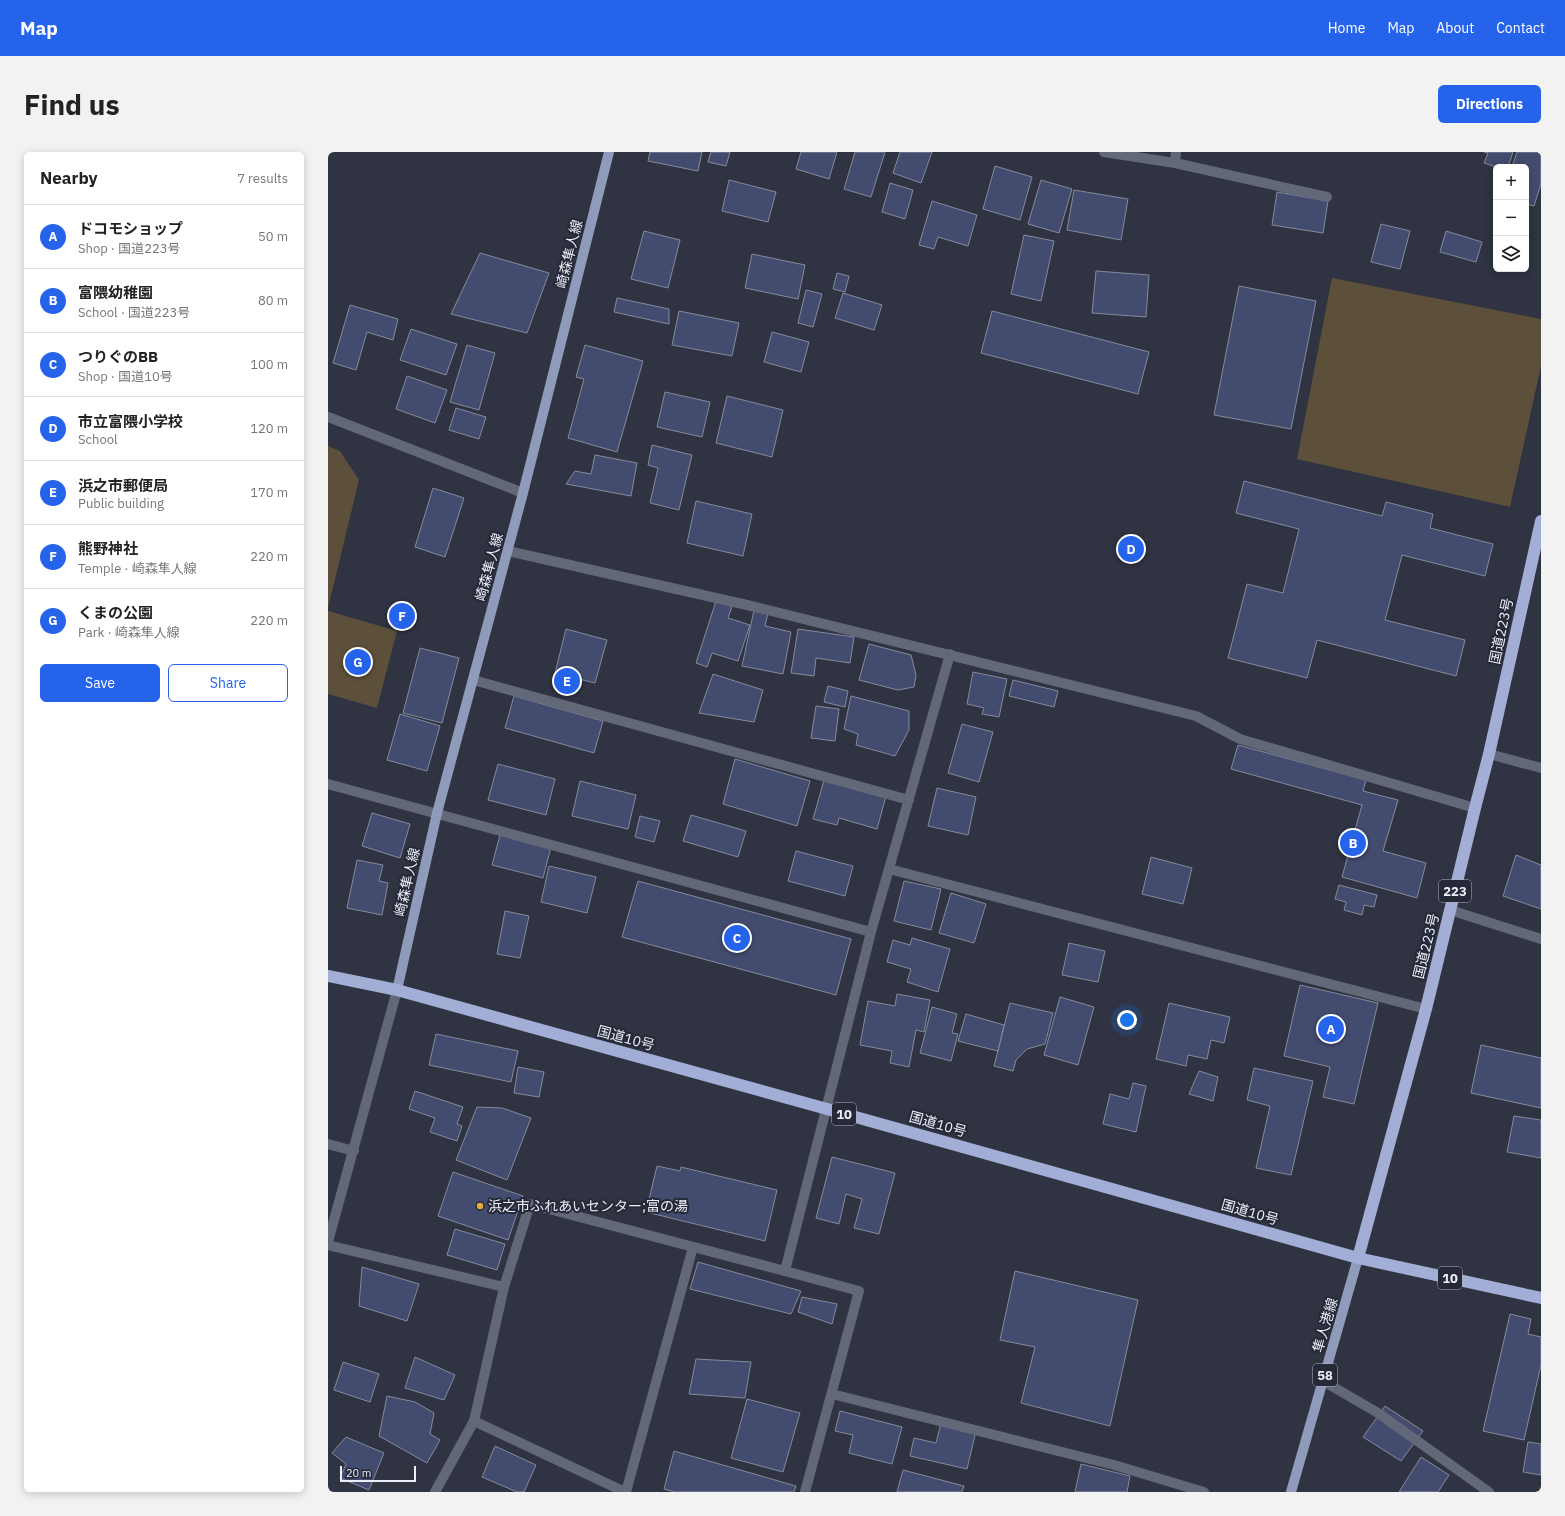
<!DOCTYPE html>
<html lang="en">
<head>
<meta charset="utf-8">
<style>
  body { margin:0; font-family:"IBM Plex Sans","Noto Sans JP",sans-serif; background:#f2f2f2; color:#222 }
  .controls { position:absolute; right:12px; top:12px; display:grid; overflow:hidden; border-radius:6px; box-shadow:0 2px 10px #0003 }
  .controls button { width:36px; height:36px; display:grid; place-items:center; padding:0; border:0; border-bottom:1px solid #e0e0e0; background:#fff; color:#222; font:20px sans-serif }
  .scale { position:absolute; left:12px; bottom:10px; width:76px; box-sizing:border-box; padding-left:4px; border:2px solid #eceff9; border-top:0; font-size:11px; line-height:14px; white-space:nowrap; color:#eceff9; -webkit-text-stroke:3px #252938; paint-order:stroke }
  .you { position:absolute; left:799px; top:868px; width:14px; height:14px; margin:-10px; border:3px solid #fff; border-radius:50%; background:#1a73e8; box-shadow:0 0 0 6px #1a73e833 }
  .badge { display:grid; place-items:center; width:26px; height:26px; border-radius:50%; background:#2563eb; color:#fff; font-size:13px; font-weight:700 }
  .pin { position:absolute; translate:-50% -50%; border:2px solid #fff; box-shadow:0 1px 4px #0006 }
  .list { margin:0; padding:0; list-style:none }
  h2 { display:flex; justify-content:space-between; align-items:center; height:52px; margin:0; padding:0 16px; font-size:17px }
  h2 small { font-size:13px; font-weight:400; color:#767676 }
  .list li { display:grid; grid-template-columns:26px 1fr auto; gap:12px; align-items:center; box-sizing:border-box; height:64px; padding:0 16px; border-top:1px solid #e0e0e0 }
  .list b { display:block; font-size:15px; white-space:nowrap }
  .list p { margin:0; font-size:13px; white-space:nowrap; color:#767676 }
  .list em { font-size:13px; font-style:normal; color:#767676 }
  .actions { display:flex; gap:8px; padding:12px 16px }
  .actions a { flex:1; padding:9px 0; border:1px solid #2563eb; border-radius:6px; text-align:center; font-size:14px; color:#2563eb }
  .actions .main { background:#2563eb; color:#fff }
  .icon { flex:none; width:22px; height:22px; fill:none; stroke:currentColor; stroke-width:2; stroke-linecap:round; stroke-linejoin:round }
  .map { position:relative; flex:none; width:1213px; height:1340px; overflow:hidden; border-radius:6px }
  header { display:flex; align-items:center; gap:24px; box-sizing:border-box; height:56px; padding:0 20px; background:#2563eb; color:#fff }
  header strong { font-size:19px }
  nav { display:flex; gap:22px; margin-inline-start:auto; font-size:14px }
  .intro { display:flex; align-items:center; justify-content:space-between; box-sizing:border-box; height:96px; padding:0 24px }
  h1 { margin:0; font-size:28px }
  .button { padding:10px 18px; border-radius:6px; background:#2563eb; color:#fff; font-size:14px; font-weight:700 }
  main { display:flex; gap:24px; padding:0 24px }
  aside { flex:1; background:#fff; border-radius:6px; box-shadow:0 2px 10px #0003 }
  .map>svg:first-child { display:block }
  .green { fill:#5d503a }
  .building { fill:#434c6f; stroke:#858b9c }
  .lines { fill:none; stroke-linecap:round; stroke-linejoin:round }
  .minor { stroke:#636878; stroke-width:10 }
  .major { stroke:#909abb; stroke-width:10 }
  .highway { stroke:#a2aed5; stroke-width:12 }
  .poi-dot { fill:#e7ac37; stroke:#252938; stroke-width:1.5 }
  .labels { text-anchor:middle; stroke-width:4; stroke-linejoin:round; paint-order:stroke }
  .shield { fill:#252938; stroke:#b0b4bf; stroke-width:1 }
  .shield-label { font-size:13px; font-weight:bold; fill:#eceff9 }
  .street-label { font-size:14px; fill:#eceff9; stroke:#252938 }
  .poi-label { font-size:14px; fill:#eceff9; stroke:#252938; text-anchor:start }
</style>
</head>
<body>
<header>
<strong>Map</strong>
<nav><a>Home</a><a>Map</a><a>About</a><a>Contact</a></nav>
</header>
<div class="intro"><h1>Find us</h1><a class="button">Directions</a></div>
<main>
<aside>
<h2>Nearby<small>7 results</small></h2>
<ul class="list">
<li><span class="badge">A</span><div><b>ドコモショップ</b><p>Shop · 国道223号</p></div><em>50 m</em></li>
<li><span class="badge">B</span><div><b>富隈幼稚園</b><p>School · 国道223号</p></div><em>80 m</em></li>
<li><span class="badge">C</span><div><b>つりぐのBB</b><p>Shop · 国道10号</p></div><em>100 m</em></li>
<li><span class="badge">D</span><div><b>市立富隈小学校</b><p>School</p></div><em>120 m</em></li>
<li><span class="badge">E</span><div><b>浜之市郵便局</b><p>Public building</p></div><em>170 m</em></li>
<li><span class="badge">F</span><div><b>熊野神社</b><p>Temple · 崎森隼人線</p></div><em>220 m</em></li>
<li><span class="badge">G</span><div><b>くまの公園</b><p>Park · 崎森隼人線</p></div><em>220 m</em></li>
</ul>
<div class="actions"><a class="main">Save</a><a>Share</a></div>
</aside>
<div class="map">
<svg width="1213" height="1340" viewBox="0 0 1213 1340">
  <rect width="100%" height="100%" fill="#2f3342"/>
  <g class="green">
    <path d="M1004 126 1213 167V214L1182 355 969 307Z"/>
    <path d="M0 294 12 299 31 328 0 456Z"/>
    <path d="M0 459 69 479 49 556 0 542Z"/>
  </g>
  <g class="building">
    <path d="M322 0H374L370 19 320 9Z"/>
    <path d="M383 0H402L398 14 380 10Z"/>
    <path d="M473 0H509L501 27 468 17Z"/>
    <path d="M527 0H557L543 45 516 37Z"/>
    <path d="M572 0H604L593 31 565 21Z"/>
    <path d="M1156 0H1185L1180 15H1168L1156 11 1160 1Z"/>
    <path d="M1189 0H1213V32L1206 54 1198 52V15H1184Z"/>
    <path d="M667 14 704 25 692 68 655 57Z"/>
    <path d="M401 28 448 40 440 70 394 59Z"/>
    <path d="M713 28 744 37 731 81 700 72Z"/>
    <path d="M562 31 585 38 577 67 554 60Z"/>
    <path d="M746 38 800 47 793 88 739 78Z"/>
    <path d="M949 40 1000 49 995 81 944 73Z"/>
    <path d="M604 49 649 63 640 94 610 85 606 97 591 93Z"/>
    <path d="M1053 72 1082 79 1072 117 1043 110Z"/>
    <path d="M316 79 352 88 340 136 303 127Z"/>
    <path d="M1118 79 1154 90 1148 110 1112 100Z"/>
    <path d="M696 83 726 89 713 149 683 142Z"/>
    <path d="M152 101 221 121 199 181 123 162Z"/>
    <path d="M424 102 477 113 470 147 417 136Z"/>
    <path d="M768 119 821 123 818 165 764 161Z"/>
    <path d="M509 121 521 124 517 140 505 137Z"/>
    <path d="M911 134 988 149 963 277 886 263Z"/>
    <path d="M478 138 494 142 485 175 470 171Z"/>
    <path d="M515 141 554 153 546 178 507 166Z"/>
    <path d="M289 146 341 157V172L286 160Z"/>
    <path d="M22 153 70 167 65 188 39 180 28 218 5 211Z"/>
    <path d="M351 159 411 171 404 204 344 193Z"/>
    <path d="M664 159 821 200 810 242 653 201Z"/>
    <path d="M83 177 129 192 118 223 72 208Z"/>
    <path d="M444 180 481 190 473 220 436 210Z"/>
    <path d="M139 193 167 201 151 258 122 250Z"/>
    <path d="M257 193 315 209 289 300 240 286 256 227 248 225Z"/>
    <path d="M79 224 119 238 107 271 68 257Z"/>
    <path d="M337 240 382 250 374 285 329 275Z"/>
    <path d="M399 244 455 258 444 305 388 291Z"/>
    <path d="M128 256 158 265 151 287 121 278Z"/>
    <path d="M324 293 364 303 351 358 322 351 330 316 320 313Z"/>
    <path d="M267 303 309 311 303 344 238 332 247 319 263 322Z"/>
    <path d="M916 329 1054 364 1058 350 1105 362 1102 376 1165 392 1157 424 1074 403 1057 468 1137 488 1128 524 989 488 979 526 900 506 919 432 955 441 971 377 908 361Z"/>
    <path d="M105 336 136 346 117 405 87 395Z"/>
    <path d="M368 349 424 362 415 404 359 391Z"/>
    <path d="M388 449 404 454 400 466 422 473 410 509 384 501 379 515 368 511Z"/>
    <path d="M426 458 440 461 437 474 463 480 455 522 414 514Z"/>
    <path d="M238 477 279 488 267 531 227 521Z"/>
    <path d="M470 477 526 485 522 511 488 506 486 524 463 521Z"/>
    <path d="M541 492 583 503 588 523 586 535 570 538 531 528Z"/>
    <path d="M92 496 131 506 114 571 75 561Z"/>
    <path d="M645 520 679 527 671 565 654 562 656 556 639 552Z"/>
    <path d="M385 522 435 538 426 570 371 561Z"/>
    <path d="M685 528 730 539 726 555 681 544Z"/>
    <path d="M500 534 520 539 517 555 496 550Z"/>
    <path d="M186 544 275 569 266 601 177 576Z"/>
    <path d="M523 544 581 559V578L567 604 528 593 530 582 516 577Z"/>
    <path d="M488 554 511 557 507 589 483 586Z"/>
    <path d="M72 562 112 574 99 619 59 608Z"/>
    <path d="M634 572 665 580 651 630 620 621Z"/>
    <path d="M910 593 1038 628 1035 639 1070 648 1055 699 1098 711 1089 746 1014 725 1034 653 903 617Z"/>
    <path d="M407 607 482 629 469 674 395 652Z"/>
    <path d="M170 612 227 627 218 663 160 648Z"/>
    <path d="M496 628 558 644 549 677 511 666 509 673 485 667Z"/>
    <path d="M252 629 308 643 300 677 244 664Z"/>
    <path d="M609 636 648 645 640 683 600 674Z"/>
    <path d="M44 661 82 672 72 706 34 694Z"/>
    <path d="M363 663 418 679 410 705 355 689Z"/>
    <path d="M312 664 332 669 326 690 307 685Z"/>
    <path d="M172 683 223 695 215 726 164 713Z"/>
    <path d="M468 699 525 714 517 744 460 729Z"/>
    <path d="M1188 703 1213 713V757L1175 744Z"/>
    <path d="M823 705 864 716 855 752 814 742Z"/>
    <path d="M29 708 55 713 51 729 60 731 54 763 19 756Z"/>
    <path d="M221 714 268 725 259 761 213 750Z"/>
    <path d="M310 729 523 787 508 843 294 785Z"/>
    <path d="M576 729 613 737 603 778 566 769Z"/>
    <path d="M1011 733 1049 743 1046 755 1036 753 1034 763 1016 758 1018 750 1007 747Z"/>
    <path d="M623 741 658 752 646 791 611 781Z"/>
    <path d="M177 759 201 764 192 806 169 802Z"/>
    <path d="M584 786 622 797 610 840 579 830 583 817 559 810 565 788 582 793Z"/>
    <path d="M741 791 777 799 770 830 734 823Z"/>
    <path d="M972 833 1050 851 1026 952 995 945 1002 915 956 904Z"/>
    <path d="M569 842 602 848 596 880 588 878 581 915 562 911 564 899 532 893 540 849 567 854Z"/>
    <path d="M732 845 766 855 750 913 716 903Z"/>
    <path d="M682 851 725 861 717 892 699 897 688 908 685 919 666 914Z"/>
    <path d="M841 851 902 865 896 891 883 888 879 907 860 903 858 914 828 907Z"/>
    <path d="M604 855 629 862 624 881 630 882 623 909 592 901Z"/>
    <path d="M638 862 676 873 670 899 630 889Z"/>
    <path d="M108 882 190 899 183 930 101 913Z"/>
    <path d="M1153 893 1213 906V956L1143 941Z"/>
    <path d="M190 915 216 920 211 945 186 941Z"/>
    <path d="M926 916 985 929 963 1023 928 1016 942 954 919 948Z"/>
    <path d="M871 919 890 925 885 949 861 942Z"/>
    <path d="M805 931 818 934 808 980 775 972 782 942 801 947Z"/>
    <path d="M87 939 135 955 129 972 134 974 129 989 102 980 107 966 81 957Z"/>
    <path d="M149 955 174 956 203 966 179 1028 128 1008Z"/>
    <path d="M1186 964 1213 968V1006L1179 1000Z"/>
    <path d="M504 1005 567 1021 551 1082 526 1076 534 1047 518 1042 511 1072 488 1066Z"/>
    <path d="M329 1014 352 1019 353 1015 449 1038 437 1089 318 1060Z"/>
    <path d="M125 1020 195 1044 180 1088 110 1064Z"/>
    <path d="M127 1077 177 1092 169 1118 119 1103Z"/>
    <path d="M370 1110 473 1139 463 1162 362 1137Z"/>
    <path d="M34 1115 91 1132 79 1169 31 1154Z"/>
    <path d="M687 1119 810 1148 782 1274 693 1251 707 1195 672 1188Z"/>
    <path d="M474 1145 509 1152 504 1172 470 1160Z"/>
    <path d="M1182 1162 1203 1167 1200 1182 1213 1185V1213L1196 1288 1155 1279Z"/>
    <path d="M87 1205 127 1223 116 1248 77 1236Z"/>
    <path d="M368 1207 423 1210 417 1246 361 1242Z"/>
    <path d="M15 1210 51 1222 42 1250 6 1238Z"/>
    <path d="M59 1244 87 1250 106 1261 102 1282 112 1288 99 1311 51 1284Z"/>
    <path d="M419 1247 472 1261 455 1320 403 1306Z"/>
    <path d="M1057 1254 1095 1279 1073 1309 1035 1285Z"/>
    <path d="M512 1259 574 1275 564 1312 521 1301 525 1283 507 1279Z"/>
    <path d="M613 1271 648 1279 639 1317 582 1304 586 1286 608 1291Z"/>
    <path d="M18 1285 56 1301 41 1338 12 1326 18 1312 4 1301Z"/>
    <path d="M1200 1290 1213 1292V1323L1195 1320Z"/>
    <path d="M167 1294 208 1313 196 1340H189L154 1325Z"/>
    <path d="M346 1299 468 1334 466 1340H347L336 1337Z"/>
    <path d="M1093 1305 1121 1323 1110 1340H1071Z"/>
    <path d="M753 1312 802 1324 799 1340H747Z"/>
    <path d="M575 1318 636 1334 634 1340H569Z"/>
  </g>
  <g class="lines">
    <g class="minor">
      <path d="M776 0 847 11 999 45"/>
      <path d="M847 11 848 0"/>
      <path d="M0 265 195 341"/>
      <path d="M180 399 419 453 868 564 912 587 1147 656"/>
      <path d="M145 528 581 648"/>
      <path d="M1161 602 1213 616"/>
      <path d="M0 632 543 780"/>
      <path d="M561 717 1098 857"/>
      <path d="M1122 758 1213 787"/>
      <path d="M0 992 26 999"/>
      <path d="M0 1090 69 838"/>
      <path d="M0 1093 176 1135 202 1052 457 1119"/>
      <path d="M995 1229 1050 1261 1161 1340"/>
      <path d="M504 1242 786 1313 876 1340"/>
      <path d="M146 1269 176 1135"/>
      <path d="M107 1340 146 1269 297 1340"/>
      <path d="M298 1340 365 1095"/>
      <path d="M477 1340 531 1139 457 1119 543 780 622 502"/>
    </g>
    <g class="major">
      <path d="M69 838 109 661 195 341 281 0"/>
      <path d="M963 1340 1030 1106"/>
    </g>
    <g class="highway">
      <path d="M0 824 69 838 499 957 1030 1106 1213 1146"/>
      <path d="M1030 1106 1098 857 1147 656 1161 602 1213 369"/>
    </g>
  </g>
  <circle class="poi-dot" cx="152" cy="1054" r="4"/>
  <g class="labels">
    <g class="shield">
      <rect x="1111" y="728" width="32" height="22" rx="3"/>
      <rect x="504" y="951" width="24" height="22" rx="3"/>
      <rect x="1110" y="1115" width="24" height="22" rx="3"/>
      <rect x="985" y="1212" width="24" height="22" rx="3"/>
    </g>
    <g class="shield-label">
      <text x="1127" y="744">223</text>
      <text x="516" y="967">10</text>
      <text x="1122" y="1131">10</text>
      <text x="997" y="1228">58</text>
    </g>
    <g class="street-label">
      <text transform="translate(241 102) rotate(-76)" y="5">崎森隼人線</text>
      <text transform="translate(161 415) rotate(-75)" y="5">崎森隼人線</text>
      <text transform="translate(1173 479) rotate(-78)" y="5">国道223号</text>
      <text transform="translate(79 730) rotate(-77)" y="5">崎森隼人線</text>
      <text transform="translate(1098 794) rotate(-76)" y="5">国道223号</text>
      <text transform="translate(298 886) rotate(15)" y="5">国道10号</text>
      <text transform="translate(610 972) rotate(16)" y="5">国道10号</text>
      <text transform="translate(922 1060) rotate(16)" y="5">国道10号</text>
      <text transform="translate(997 1173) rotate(-74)" y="5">隼人港線</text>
    </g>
    <g class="poi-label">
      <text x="160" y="1059">浜之市ふれあいセンター;富の湯</text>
    </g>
  </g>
</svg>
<div class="controls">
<button>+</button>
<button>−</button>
<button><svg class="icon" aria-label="layers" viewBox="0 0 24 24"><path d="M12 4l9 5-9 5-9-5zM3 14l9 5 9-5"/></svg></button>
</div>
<div class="scale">20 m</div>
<div class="you"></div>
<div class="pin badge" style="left:1003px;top:877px">A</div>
<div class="pin badge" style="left:1025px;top:691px">B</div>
<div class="pin badge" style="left:409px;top:786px">C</div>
<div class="pin badge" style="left:803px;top:397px">D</div>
<div class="pin badge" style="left:239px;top:529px">E</div>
<div class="pin badge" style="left:74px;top:464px">F</div>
<div class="pin badge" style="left:30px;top:510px">G</div>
</div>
</main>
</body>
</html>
